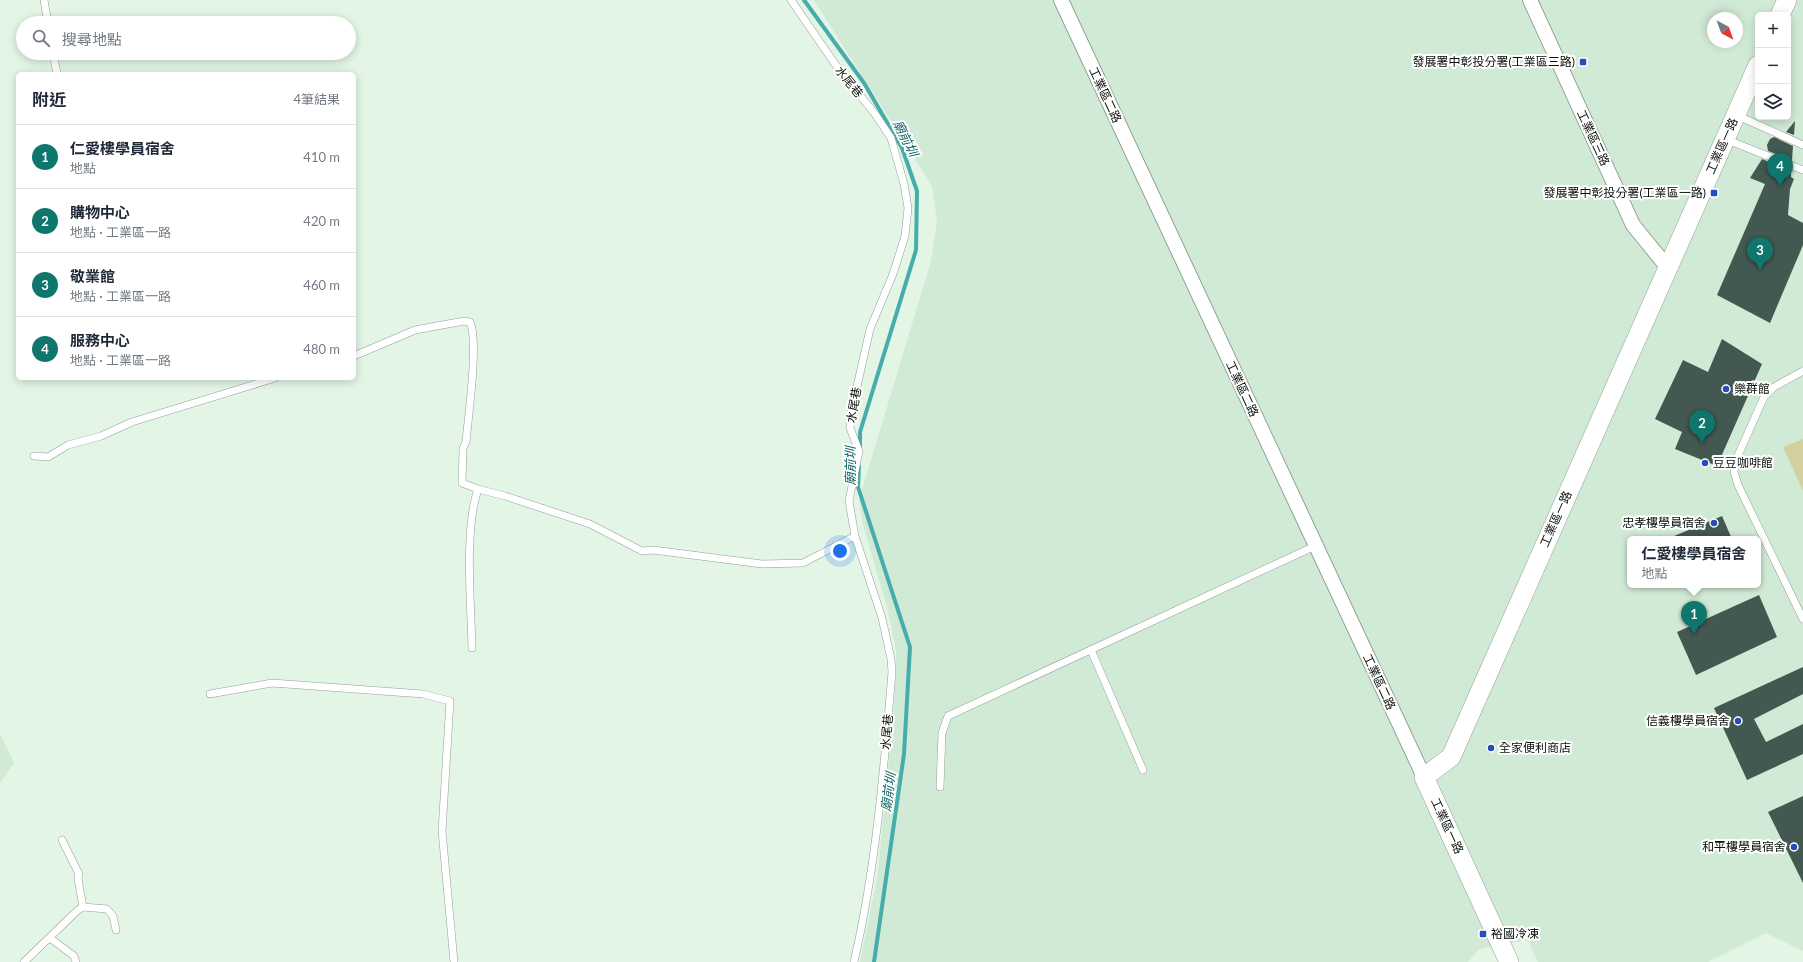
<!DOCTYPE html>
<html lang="zh-TW">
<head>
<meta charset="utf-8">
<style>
  body { margin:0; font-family:Lato,"Noto Sans TC",sans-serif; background:#f2f2f3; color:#1f2937 }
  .controls { position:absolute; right:12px; top:12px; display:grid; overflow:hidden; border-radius:6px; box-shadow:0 2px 10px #0003 }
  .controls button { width:36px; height:36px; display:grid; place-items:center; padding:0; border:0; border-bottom:1px solid #e0e1e3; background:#fff; color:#1f2937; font:20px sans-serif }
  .compass { position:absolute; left:1707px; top:12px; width:36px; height:36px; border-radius:50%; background:#fff; box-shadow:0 2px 10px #0003; rotate:139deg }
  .you { position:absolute; left:840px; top:551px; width:14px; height:14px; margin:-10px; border:3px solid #fff; border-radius:50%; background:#1a73e8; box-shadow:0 0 0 6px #1a73e833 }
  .badge { display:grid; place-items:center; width:26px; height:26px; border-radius:50%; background:#0f766e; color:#fff; font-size:13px; font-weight:700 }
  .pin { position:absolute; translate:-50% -33px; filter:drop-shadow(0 1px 2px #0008) }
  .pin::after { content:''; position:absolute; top:21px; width:14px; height:12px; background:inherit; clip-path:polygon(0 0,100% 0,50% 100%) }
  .popup { position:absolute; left:1627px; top:536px; width:134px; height:52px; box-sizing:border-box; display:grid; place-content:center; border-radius:6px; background:#fff; filter:drop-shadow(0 1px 3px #0005); font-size:13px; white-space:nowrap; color:#747a83 }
  .popup b { font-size:15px; color:#1f2937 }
  .popup::after { content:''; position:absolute; left:50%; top:100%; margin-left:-8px; border:8px solid transparent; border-top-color:#fff }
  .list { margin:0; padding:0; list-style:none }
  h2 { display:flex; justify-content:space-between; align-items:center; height:52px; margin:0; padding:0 16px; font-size:17px }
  h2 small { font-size:13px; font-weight:400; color:#747a83 }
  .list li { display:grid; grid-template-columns:26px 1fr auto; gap:12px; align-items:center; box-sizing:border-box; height:64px; padding:0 16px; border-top:1px solid #e0e1e3 }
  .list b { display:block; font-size:15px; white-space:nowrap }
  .list p { margin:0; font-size:13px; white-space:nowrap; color:#747a83 }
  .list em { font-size:13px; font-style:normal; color:#747a83 }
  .icon { flex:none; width:22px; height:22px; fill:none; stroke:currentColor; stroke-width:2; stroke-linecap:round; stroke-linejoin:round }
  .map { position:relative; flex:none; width:1803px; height:962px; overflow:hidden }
  .search { position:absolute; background:#fff; box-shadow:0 2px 10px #0003; left:16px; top:16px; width:340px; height:44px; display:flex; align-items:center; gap:10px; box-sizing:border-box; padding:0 14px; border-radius:22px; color:#747a83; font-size:15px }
  .panel { position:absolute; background:#fff; box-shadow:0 2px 10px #0003; left:16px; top:72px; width:340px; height:308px; border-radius:6px }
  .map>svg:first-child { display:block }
  .built { fill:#d1ead5; fill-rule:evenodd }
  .green { fill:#d4cf9f }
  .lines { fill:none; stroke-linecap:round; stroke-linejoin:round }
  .stream { stroke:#48acac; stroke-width:4 }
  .building { fill:#425851 }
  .lane-casing { stroke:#90a293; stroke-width:8 }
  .street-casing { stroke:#90a293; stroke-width:16 }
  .secondary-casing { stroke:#90a293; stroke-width:20 }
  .lane { stroke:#fff; stroke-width:7 }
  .street { stroke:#fff; stroke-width:14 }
  .secondary { stroke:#fff; stroke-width:19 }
  .poi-dot { fill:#264dbc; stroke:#fff; stroke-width:1.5 }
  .labels { text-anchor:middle; stroke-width:4; stroke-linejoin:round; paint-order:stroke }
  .poi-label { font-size:12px; fill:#09100a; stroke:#fff; text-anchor:end }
  .street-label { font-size:12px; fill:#09100a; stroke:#fff }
  .water-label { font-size:13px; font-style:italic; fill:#116464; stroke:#fff }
</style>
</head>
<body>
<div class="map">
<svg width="1803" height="962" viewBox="0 0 1803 962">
  <rect width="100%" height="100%" fill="#e3f5e5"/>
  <g class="built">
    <path d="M814 0H1803V951L1766 933 1708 962H1538L1528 940 1479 949 1468 962H860L877 879 893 720 896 669V650L887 607 863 525 859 500 931 261 937 221 932 186ZM1758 15H1788V117H1758ZM1713 18H1737V42H1713ZM1630 539H1758V585H1630Z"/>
    <path d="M0 734 14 763 0 783Z"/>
  </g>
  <path class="green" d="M1803 439V491L1783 447Z"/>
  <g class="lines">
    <g class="stream">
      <path d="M804 0 864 83 902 148 917 191 916 250 860 432V449"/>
      <path d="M859 466 858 487 910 647 904 754 874 962"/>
    </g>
  </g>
  <g class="building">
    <path d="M1795 121 1794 135 1786 132Z"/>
    <path d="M1774 137 1793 146 1792 160 1768 151 1767 145 1770 139Z"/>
    <path d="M1762 159 1791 171V177L1794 179 1790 189 1788 215 1803 223V245L1770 323 1717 295 1765 184 1750 178Z"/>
    <path d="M1722 339 1762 364 1717 466 1675 449 1682 432 1655 419 1683 360 1708 372Z"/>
    <path d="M1722 516 1732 539H1667Z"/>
    <path d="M1759 595 1777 637 1696 675 1677 632Z"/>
    <path d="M1803 667V694L1754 719 1766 742 1803 724V754L1747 780 1714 708Z"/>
    <path d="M1803 796V883L1768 812Z"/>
  </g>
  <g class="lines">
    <defs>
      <g id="lane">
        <path d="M44 0 48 23"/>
        <path d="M791 0 835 64 875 114 891 138 904 184 908 208 905 236 893 274 870 329 851 413 850 428 859 451 849 501 855 536 882 618 891 659 892 672C884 769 876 867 854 962"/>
        <path d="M53 53 57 74"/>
        <path d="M1736 115 1803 145"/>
        <path d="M1725 139 1803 170"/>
        <path d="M354 356 415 330 464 321 470 322C479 341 468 418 466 442L463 448 462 483 478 489 505 496 590 524 642 551 653 550 762 564 803 563 855 536"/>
        <path d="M1803 371 1774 387 1764 397 1736 460 1734 472 1738 485 1803 619"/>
        <path d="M34 456 48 457 68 445 101 436 132 422 275 378"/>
        <path d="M472 648C471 603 464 530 478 489"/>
        <path d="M1091 650 1143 770"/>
        <path d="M210 694 272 683 423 694 450 701 442 831 454 962"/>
        <path d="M940 787 942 733 948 716 1315 546"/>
        <path d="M62 840 79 874 78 879 83 907"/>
        <path d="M50 938 74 956 76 962"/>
        <path d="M24 962 78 910 83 907 107 909 113 916 116 930"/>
      </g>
      <g id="street">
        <path d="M1061 0 1424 777"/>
        <path d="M1530 0 1633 225 1668 268"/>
      </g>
      <g id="secondary">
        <path d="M1780 15 1787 0"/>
        <path d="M1509 962 1424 777 1451 757 1758 65"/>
      </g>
    </defs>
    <use href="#lane" class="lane-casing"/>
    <use href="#street" class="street-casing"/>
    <use href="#secondary" class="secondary-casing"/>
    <use href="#lane" class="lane"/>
    <use href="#street" class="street"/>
    <use href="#secondary" class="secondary"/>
  </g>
  <g class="poi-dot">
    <rect x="1579" y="58" width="8" height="8" rx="2"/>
    <rect x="1710" y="189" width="8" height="8" rx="2"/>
    <circle cx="1726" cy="389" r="4"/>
    <circle cx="1705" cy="463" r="4"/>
    <circle cx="1714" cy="523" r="4"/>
    <circle cx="1738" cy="721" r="4"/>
    <circle cx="1491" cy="748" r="4"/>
    <circle cx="1794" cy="847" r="4"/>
    <rect x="1479" y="930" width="8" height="8" rx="2"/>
  </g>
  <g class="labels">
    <g class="poi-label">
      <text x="1575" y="66">發展署中彰投分署(工業區三路)</text>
      <text x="1706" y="197">發展署中彰投分署(工業區一路)</text>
      <text x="1734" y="393" text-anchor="start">樂群館</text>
      <text x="1713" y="467" text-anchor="start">豆豆咖啡館</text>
      <text x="1706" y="527">忠孝樓學員宿舍</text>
      <text x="1730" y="725">信義樓學員宿舍</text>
      <text x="1499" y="752" text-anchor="start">全家便利商店</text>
      <text x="1786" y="851">和平樓學員宿舍</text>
      <text x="1491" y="938" text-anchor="start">裕國冷凍</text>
    </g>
    <g class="street-label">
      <text transform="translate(849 82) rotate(51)" y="4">水尾巷</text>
      <text transform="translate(1105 95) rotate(65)" y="4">工業區二路</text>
      <text transform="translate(1593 138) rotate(65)" y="4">工業區三路</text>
      <text transform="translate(1722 146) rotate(-66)" y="4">工業區一路</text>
      <text transform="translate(1242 389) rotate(65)" y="4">工業區二路</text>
      <text transform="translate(854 405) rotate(-80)" y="4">水尾巷</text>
      <text transform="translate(1556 519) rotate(-66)" y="4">工業區一路</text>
      <text transform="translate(1379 682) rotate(65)" y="4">工業區二路</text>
      <text transform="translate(887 732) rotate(-85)" y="4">水尾巷</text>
      <text transform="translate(1447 826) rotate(65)" y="4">工業區一路</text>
    </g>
    <g class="water-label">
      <text transform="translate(906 138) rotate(63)" y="5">廟前圳</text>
      <text transform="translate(850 466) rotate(-90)" y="5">廟前圳</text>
      <text transform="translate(888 792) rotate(-82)" y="5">廟前圳</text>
    </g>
  </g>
</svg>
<div class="controls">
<button>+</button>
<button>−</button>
<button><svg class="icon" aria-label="layers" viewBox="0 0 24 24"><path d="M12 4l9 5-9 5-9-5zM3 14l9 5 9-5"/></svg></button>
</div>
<svg class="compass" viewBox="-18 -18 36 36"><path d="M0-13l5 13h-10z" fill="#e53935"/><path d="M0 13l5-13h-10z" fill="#747a83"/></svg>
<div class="you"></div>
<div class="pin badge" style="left:1694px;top:634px">1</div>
<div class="popup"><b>仁愛樓學員宿舍</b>地點</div>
<div class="pin badge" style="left:1702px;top:443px">2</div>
<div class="pin badge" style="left:1760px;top:270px">3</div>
<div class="pin badge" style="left:1780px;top:186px">4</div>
<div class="search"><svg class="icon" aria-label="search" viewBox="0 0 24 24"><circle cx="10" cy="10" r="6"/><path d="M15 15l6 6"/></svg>搜尋地點</div>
<section class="panel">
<h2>附近<small>4筆結果</small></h2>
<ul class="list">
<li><span class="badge">1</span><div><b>仁愛樓學員宿舍</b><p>地點</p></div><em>410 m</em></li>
<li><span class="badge">2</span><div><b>購物中心</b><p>地點 · 工業區一路</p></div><em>420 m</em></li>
<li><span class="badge">3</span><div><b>敬業館</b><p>地點 · 工業區一路</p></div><em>460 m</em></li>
<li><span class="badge">4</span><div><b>服務中心</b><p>地點 · 工業區一路</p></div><em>480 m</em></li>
</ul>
</section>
</div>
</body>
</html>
